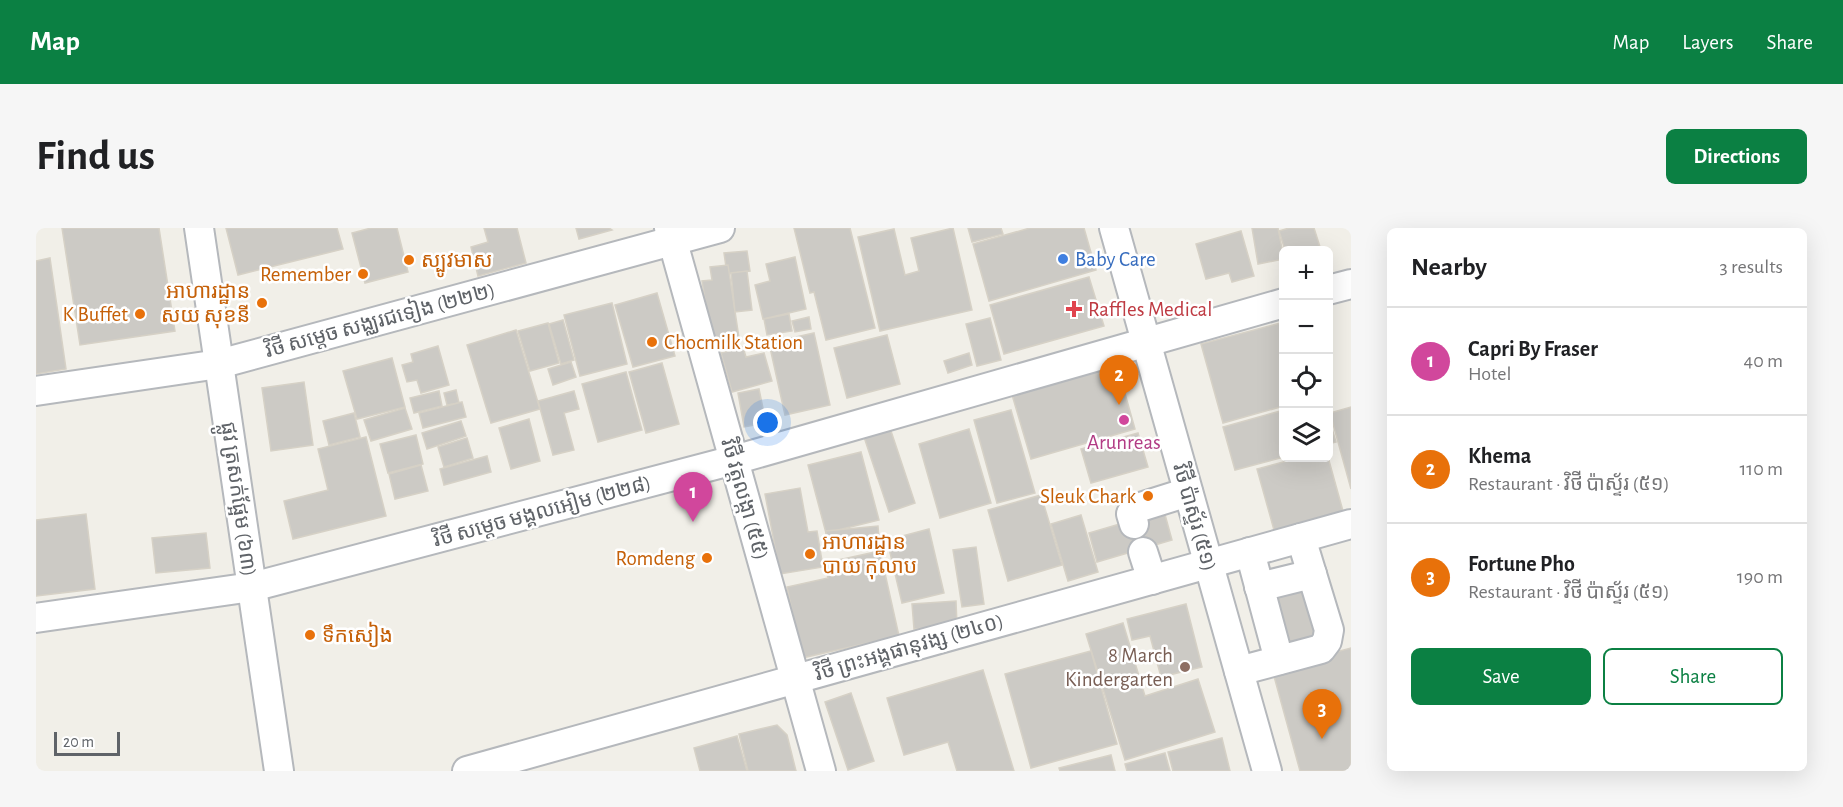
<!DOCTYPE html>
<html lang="en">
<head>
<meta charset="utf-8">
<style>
  body { margin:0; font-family:"Alegreya Sans","Noto Sans Khmer",sans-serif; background:#f6f6f6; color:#202124 }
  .controls { position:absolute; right:18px; top:18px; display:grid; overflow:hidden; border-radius:9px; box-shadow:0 6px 24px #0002 }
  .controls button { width:54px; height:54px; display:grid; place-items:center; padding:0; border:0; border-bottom:2px solid #e0e0e0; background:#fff; color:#202124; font:30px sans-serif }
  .scale { position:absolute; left:18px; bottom:15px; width:66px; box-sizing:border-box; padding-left:6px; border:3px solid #5f6368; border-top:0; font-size:16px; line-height:21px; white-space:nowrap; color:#5f6368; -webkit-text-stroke:4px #fff; paint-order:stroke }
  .you { position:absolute; left:732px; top:195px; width:21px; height:21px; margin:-15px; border:4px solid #fff; border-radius:50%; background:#1a73e8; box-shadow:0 0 0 9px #1a73e833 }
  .badge { display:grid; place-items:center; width:39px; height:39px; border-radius:50%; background:#0b8043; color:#fff; font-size:20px; font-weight:700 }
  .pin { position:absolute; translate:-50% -50px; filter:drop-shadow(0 2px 3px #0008) }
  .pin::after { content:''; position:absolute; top:32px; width:21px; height:18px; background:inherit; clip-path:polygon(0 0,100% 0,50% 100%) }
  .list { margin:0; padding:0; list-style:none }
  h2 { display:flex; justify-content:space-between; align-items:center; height:78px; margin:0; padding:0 24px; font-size:26px }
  h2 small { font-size:20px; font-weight:400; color:#757577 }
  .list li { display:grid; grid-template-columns:39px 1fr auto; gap:18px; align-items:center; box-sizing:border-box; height:108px; padding:0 24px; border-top:2px solid #e0e0e0 }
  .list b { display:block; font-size:22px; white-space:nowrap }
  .list p { margin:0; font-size:20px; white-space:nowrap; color:#757577 }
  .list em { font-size:20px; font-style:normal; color:#757577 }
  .actions { display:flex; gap:12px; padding:18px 24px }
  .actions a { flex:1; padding:14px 0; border:2px solid #0b8043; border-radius:9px; text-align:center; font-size:21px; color:#0b8043 }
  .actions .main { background:#0b8043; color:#fff }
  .icon { flex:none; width:33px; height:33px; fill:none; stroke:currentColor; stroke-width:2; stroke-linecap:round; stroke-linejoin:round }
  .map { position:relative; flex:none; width:1315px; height:543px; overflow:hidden; border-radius:9px }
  header { display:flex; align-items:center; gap:36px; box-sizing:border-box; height:84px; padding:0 30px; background:#0b8043; color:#fff }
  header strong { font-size:28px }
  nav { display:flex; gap:33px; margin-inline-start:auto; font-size:21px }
  .intro { display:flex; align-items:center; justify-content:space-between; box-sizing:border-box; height:144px; padding:0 36px }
  h1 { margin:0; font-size:42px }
  .button { padding:15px 27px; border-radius:9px; background:#0b8043; color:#fff; font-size:21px; font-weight:700 }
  main { display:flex; gap:36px; padding:0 36px }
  aside { flex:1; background:#fff; border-radius:9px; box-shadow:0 6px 24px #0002 }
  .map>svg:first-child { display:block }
  .building { fill:#cccac5; stroke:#d6d1c6; stroke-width:1.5 }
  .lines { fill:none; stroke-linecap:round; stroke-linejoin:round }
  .minor-casing { stroke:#b5b8bc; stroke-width:32 }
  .minor { stroke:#fff; stroke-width:28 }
  .shop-dot { fill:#3f7fe0; stroke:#fff; stroke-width:2 }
  .food-dot { fill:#e8710a; stroke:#fff; stroke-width:2 }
  .health-dot { fill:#e0444e; stroke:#fff; stroke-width:2 }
  .hotel-dot { fill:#d1479c; stroke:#fff; stroke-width:2 }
  .education-dot { fill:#8d6e63; stroke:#fff; stroke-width:2 }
  .labels { text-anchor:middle; stroke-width:5; stroke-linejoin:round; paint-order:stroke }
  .shop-label { font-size:21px; fill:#366cbe; stroke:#fff; text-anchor:start }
  .food-label { font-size:21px; fill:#c56008; stroke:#fff; text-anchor:end }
  .health-label { font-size:21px; fill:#be3a42; stroke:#fff; text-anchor:start }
  .street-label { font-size:21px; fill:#5f6368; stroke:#fff }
  .hotel-label { font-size:21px; fill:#b23c85; stroke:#fff }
  .education-label { font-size:21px; fill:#785e54; stroke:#fff; text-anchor:end }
</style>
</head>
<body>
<header>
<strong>Map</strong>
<nav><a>Map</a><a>Layers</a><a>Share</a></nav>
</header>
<div class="intro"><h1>Find us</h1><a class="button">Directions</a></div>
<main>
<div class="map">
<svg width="1315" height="543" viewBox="0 0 1315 543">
  <rect width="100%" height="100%" fill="#f1efe8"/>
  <g class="building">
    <path d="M26 0H123L139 103 44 117Z"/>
    <path d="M190 0H301L307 21 202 47Z"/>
    <path d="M335 0H361L372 44 329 55 316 5Z"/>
    <path d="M448 0H481L490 35 442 48 435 19 452 14Z"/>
    <path d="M540 0H573L576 2 543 11Z"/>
    <path d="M758 0H814L839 100 790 112 778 64 774 65Z"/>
    <path d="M917 0 936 82 844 103 822 9 858 1 869 47 883 43 875 10Z"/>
    <path d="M932 0H965L967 6 936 14Z"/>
    <path d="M994 0H1048L1060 42 953 73 937 16Z"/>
    <path d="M1216 0H1242L1248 31 1222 36Z"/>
    <path d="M1253 0H1278L1285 22H1249L1243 3Z"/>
    <path d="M1205 3 1218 48 1196 54 1193 45 1170 51 1160 16Z"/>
    <path d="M711 23 714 43 691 46 688 25Z"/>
    <path d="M759 29 770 81 727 91 719 57 734 53 730 36Z"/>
    <path d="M14 30 30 141 0 146V33Z"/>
    <path d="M692 37 703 110 676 115 666 53 676 52 674 39Z"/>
    <path d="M711 43 716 82 699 84 695 45Z"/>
    <path d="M1053 49 1068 98 968 126 954 77Z"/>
    <path d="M621 65 639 128 597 139 579 77Z"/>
    <path d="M576 75 591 136 544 148 528 87Z"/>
    <path d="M753 86 756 103 731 107 728 91Z"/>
    <path d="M773 89 775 101 759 104 756 93Z"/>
    <path d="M954 90 965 132 941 138 930 96Z"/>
    <path d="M527 92 538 132 525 136 513 96Z"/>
    <path d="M1248 94V178L1187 195 1165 116Z"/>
    <path d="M512 95 523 135 494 143 482 103Z"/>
    <path d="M480 102 504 181 455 195 431 117Z"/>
    <path d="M778 105 794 177 749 187 733 115Z"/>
    <path d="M851 107 864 156 811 170 798 120Z"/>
    <path d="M402 118 413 157 385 165 381 152 371 154 366 137 377 134 375 126Z"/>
    <path d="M707 119 710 129 728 125 736 153 696 164 685 125Z"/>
    <path d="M933 125 936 137 912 145 908 133Z"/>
    <path d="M356 130 369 179 321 191 307 143Z"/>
    <path d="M1079 130 1099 201 995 231 974 160Z"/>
    <path d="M535 134 540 149 517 157 512 141Z"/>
    <path d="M626 135 643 196 610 205 593 144Z"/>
    <path d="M590 144 606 202 562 214 546 156Z"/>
    <path d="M268 154 277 217 235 223 226 160Z"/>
    <path d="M723 161 730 195 708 199 702 165Z"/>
    <path d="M420 162 423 175 411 177 408 165Z"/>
    <path d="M403 163 406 178 378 185 374 170Z"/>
    <path d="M538 163 543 181 528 185 538 222 517 227 502 173Z"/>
    <path d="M426 174 430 189 387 200 383 185Z"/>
    <path d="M1315 179V261L1294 185Z"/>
    <path d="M369 180 376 201 335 213 328 192Z"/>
    <path d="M975 182 999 265 961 275 938 192Z"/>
    <path d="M1248 182V229L1199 242 1187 199Z"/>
    <path d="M318 185 324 209 293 217 287 193Z"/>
    <path d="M1292 187 1300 214 1292 216Z"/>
    <path d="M493 191 504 233 475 241 463 200Z"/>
    <path d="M425 193 430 208 391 221 386 205Z"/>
    <path d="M854 200 879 275 853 284 828 209Z"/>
    <path d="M933 201 955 275 904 290 883 216Z"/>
    <path d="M1102 205 1112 239 1055 255 1045 221Z"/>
    <path d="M380 207 387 236 352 245 344 216Z"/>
    <path d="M330 209 350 288 257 311 248 273 292 262 282 221Z"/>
    <path d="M431 210 437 230 408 239 402 219Z"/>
    <path d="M825 224 843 292 790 305 772 237Z"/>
    <path d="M451 228 455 244 408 257 404 241Z"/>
    <path d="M1292 229 1307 283 1238 302 1221 241 1262 230Z"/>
    <path d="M385 237 392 263 359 271 353 246Z"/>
    <path d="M764 260 772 304 781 303 787 339 744 346 729 266Z"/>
    <path d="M1005 267 1026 337 972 353 952 282Z"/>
    <path d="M1128 283 1136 312 1061 334 1053 305Z"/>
    <path d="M50 286 59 361 0 368V292Z"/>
    <path d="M1045 287 1062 344 1032 353 1015 296Z"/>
    <path d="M842 298 843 311 791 316 790 303Z"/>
    <path d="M893 301 908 365 866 375 851 312Z"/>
    <path d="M170 305 174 340 120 345 116 310Z"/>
    <path d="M940 319 948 376 926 379 917 322Z"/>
    <path d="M844 323 863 408 766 430 751 359 792 350 788 335Z"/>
    <path d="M1269 355 1285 416 1248 426 1231 365Z"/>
    <path d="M920 373 921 398 878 401 876 376Z"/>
    <path d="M1150 376 1166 439 1125 449 1114 408 1096 412 1091 391Z"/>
    <path d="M1087 395 1109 468 1162 451 1179 504 1089 532 1050 406Z"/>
    <path d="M1315 420V543H1264L1236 441Z"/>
    <path d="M1055 423 1081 516 995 540 969 446Z"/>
    <path d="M947 442 978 543H921L912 514 868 527 851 470Z"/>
    <path d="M815 465 838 533 812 542 789 474Z"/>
    <path d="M741 497 751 507 760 543H712L703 506Z"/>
    <path d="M701 508 711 543H664L658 520Z"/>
    <path d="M1186 510 1194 543H1137L1132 524Z"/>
    <path d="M1129 525 1134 543H1091L1089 536Z"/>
    <path d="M1075 527 1079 543H1024L1023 540Z"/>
  </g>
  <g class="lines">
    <defs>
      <g id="minor">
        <path d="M163 0 243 543"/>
        <path d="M633 0 785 543"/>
        <path d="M1078 0 1231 543"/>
        <path d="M1292 62 1315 56"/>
        <path d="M0 163 183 136 684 0"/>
        <path d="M1098 296 1095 286 1098 281 1152 264"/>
        <path d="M1107 324 1116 352"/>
        <path d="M1214 324 1243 432"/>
        <path d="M1223 359 1276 346"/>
        <path d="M0 390 216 359 698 232 1248 75"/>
        <path d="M1203 443 1285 421 1291 413 1293 402 1265 310"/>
        <path d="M431 543 1315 296"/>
      </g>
    </defs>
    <use href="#minor" class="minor-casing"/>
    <use href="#minor" class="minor"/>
  </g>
  <circle class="shop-dot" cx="1027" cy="31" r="6"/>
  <g class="food-dot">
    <circle cx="373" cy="32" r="6"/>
    <circle cx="327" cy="46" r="6"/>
    <circle cx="226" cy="75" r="6"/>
    <circle cx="104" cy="86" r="6"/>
    <circle cx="616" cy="114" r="6"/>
    <circle cx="1112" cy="268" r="6"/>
    <circle cx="774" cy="326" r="6"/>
    <circle cx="671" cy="330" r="6"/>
    <circle cx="274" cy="407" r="6"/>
  </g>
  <path class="health-dot" d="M1035 72h6v6h6v6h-6v6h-6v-6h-6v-6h6z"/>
  <circle class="hotel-dot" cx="1088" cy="192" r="6"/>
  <circle class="education-dot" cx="1149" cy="439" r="6"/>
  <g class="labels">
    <g class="shop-label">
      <text x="1039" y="38">Baby Care</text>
    </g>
    <g class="food-label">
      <text x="385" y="39" text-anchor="start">ស្បូវមាស</text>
      <text x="315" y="53">Remember</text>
      <text x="214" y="70">អាហារដ្ឋាន<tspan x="214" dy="24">សយ សុខនី</tspan></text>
      <text x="92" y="93">K Buffet</text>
      <text x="628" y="121" text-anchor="start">Chocmilk Station</text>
      <text x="1100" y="275">Sleuk Chark</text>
      <text x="786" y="321" text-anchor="start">អាហារដ្ឋាន<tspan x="786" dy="24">បាយ កុលាប</tspan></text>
      <text x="659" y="337">Romdeng</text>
      <text x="286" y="414" text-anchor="start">ទឹកសៀង</text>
    </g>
    <g class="health-label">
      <text x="1052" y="88">Raffles Medical</text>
    </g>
    <g class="street-label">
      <text transform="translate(344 92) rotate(-15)" y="7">វិថី សម្តេច សង្ឈរជទៀង (២២២)</text>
      <text transform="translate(203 271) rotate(82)" y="7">ផ្លូវ ត្រសក់ផ្អែម (៦៣)</text>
      <text transform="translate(709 271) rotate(74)" y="7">វិថី វត្តលង្កា (៥៥)</text>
      <text transform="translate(506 283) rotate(-15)" y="7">វិថី សម្តេច មង្គលអៀម (២២៨)</text>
      <text transform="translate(1159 289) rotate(74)" y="7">វិថី ប៉ាស្ទ័រ (៥១)</text>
      <text transform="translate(873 419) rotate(-16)" y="7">វិថី ព្រះអង្គផានុវង្ស (២៤០)</text>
    </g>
    <g class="hotel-label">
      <text x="1088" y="221">Arunreas</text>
    </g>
    <g class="education-label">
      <text x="1137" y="434">8 March<tspan x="1137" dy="24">Kindergarten</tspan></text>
    </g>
  </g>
</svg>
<div class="controls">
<button>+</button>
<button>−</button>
<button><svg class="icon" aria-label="locate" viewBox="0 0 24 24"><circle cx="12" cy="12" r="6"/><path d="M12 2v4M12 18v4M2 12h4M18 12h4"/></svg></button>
<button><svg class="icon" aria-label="layers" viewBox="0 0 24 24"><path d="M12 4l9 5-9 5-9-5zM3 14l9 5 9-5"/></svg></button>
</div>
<div class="scale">20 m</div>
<div class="you"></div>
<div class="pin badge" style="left:657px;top:294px;background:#d1479c">1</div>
<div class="pin badge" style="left:1083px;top:177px;background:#e8710a">2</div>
<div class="pin badge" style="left:1286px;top:511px;background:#e8710a">3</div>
</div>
<aside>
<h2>Nearby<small>3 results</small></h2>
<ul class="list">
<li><span class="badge" style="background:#d1479c">1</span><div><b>Capri By Fraser</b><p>Hotel</p></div><em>40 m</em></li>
<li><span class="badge" style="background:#e8710a">2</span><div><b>Khema</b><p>Restaurant · វិថី ប៉ាស្ទ័រ (៥១)</p></div><em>110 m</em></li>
<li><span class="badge" style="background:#e8710a">3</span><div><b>Fortune Pho</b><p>Restaurant · វិថី ប៉ាស្ទ័រ (៥១)</p></div><em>190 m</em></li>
</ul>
<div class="actions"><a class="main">Save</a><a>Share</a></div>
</aside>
</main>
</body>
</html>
